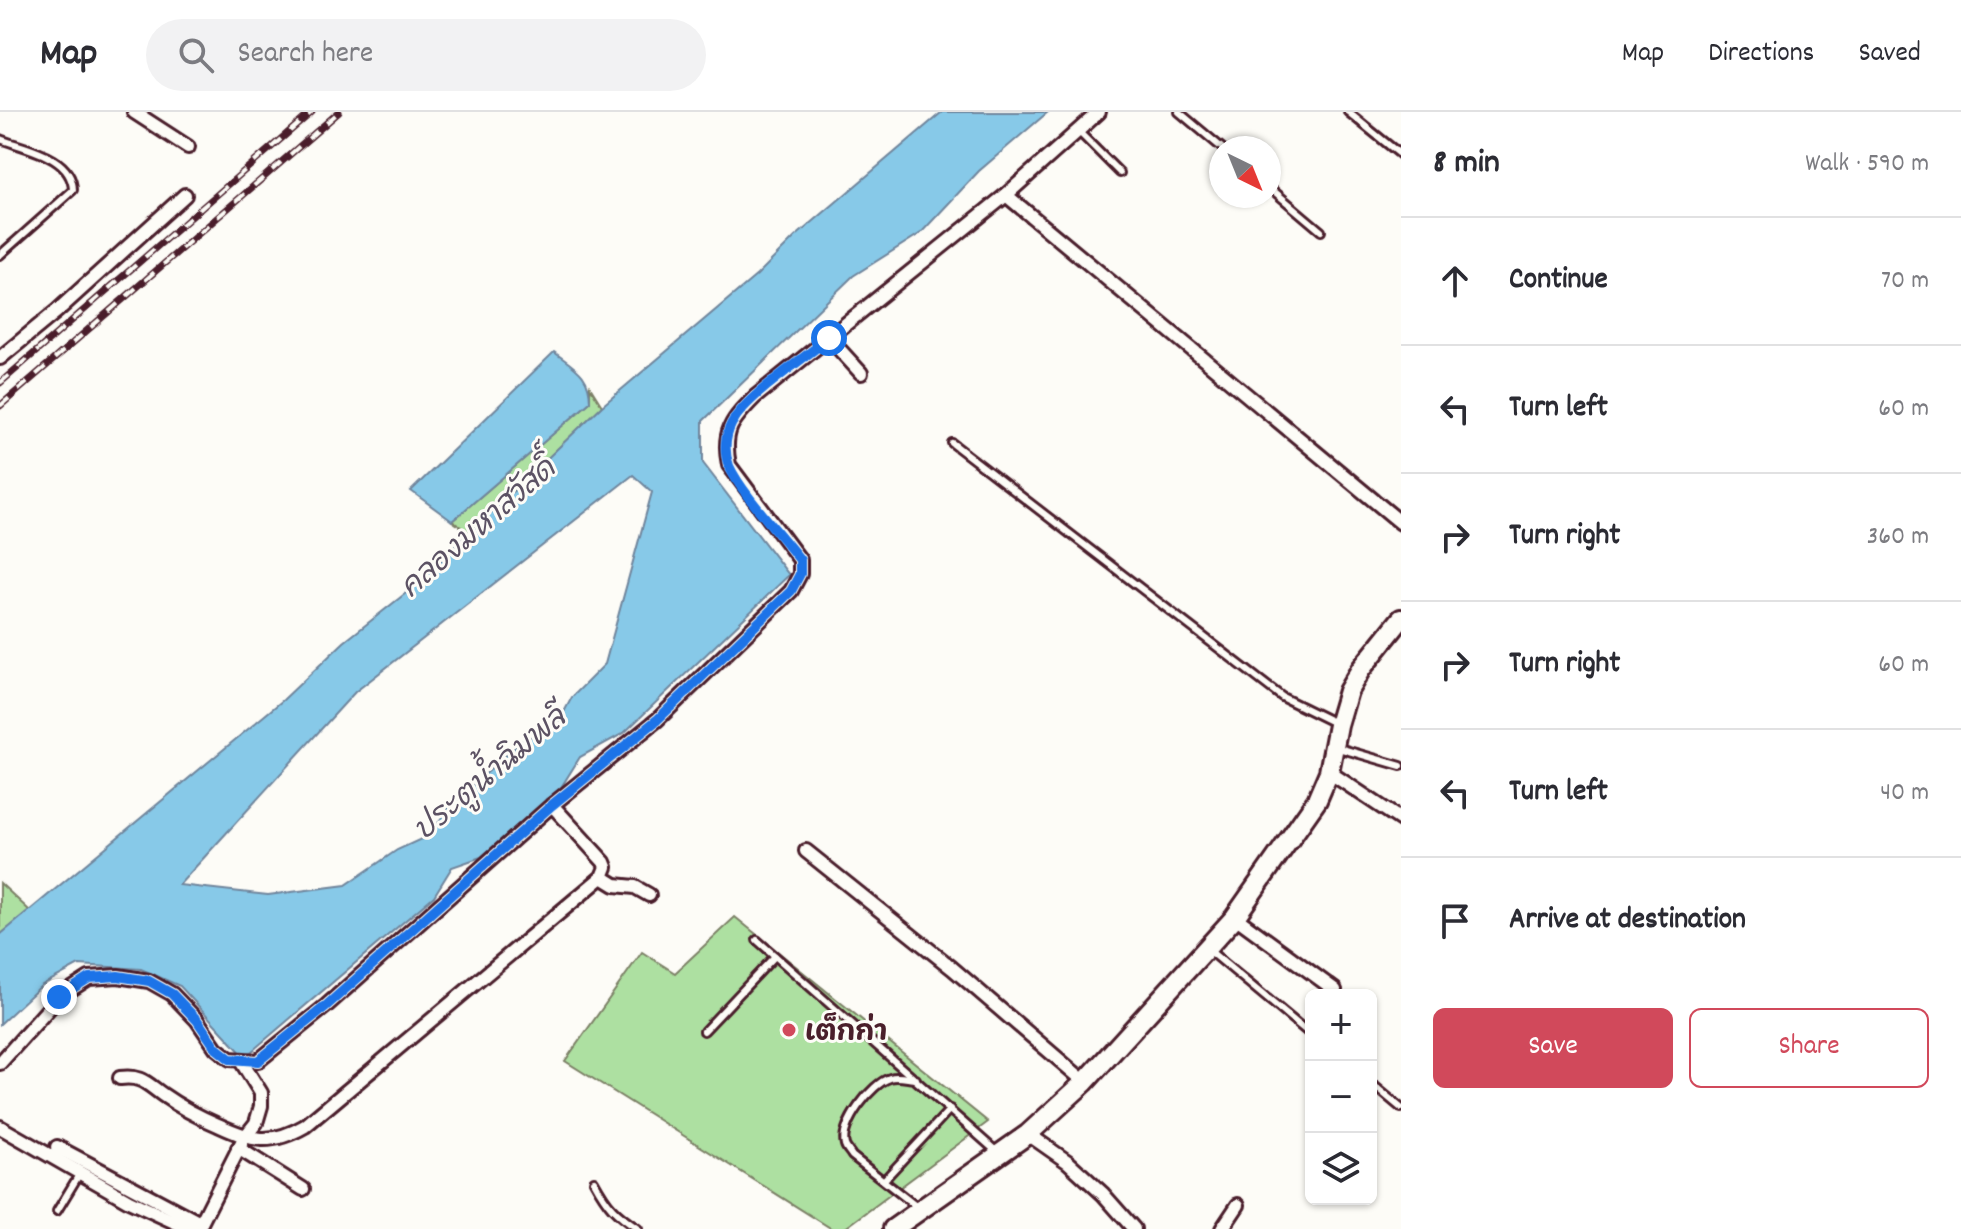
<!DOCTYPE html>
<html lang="en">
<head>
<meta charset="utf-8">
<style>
  body { margin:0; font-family:Dekko,"Playpen Sans Thai",sans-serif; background:#f2f2f3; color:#2b2b33 }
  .controls { position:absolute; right:24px; bottom:24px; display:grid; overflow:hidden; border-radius:12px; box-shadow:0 2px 6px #0004 }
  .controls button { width:72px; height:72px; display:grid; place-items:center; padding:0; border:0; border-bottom:2px solid #e1e1e2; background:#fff; color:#2b2b33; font:40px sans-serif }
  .compass { position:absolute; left:1209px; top:24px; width:72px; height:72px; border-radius:50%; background:#fff; box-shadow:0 2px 6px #0004; rotate:137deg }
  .stop { position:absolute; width:24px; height:24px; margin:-18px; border:6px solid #1a73e8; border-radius:50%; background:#fff }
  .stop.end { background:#1a73e8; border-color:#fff; box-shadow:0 2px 8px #0008 }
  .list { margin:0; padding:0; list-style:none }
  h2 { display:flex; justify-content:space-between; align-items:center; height:104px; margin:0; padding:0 32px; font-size:34px }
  h2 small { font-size:26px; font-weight:400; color:#7c7c81 }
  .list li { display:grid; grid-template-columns:52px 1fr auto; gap:24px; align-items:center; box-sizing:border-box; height:128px; padding:0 32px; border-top:2px solid #e1e1e2 }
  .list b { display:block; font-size:30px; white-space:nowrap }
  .list em { font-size:26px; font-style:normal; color:#7c7c81 }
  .actions { display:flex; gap:16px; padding:24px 32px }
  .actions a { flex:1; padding:18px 0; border:2px solid #d1495b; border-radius:12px; text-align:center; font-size:28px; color:#d1495b }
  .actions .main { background:#d1495b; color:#fff }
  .icon { flex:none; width:44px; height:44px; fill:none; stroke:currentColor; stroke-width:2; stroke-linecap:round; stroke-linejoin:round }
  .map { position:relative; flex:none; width:1401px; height:1117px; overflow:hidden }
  header { display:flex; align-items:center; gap:48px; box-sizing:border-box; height:112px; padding:0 40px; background:#fff; border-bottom:2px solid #e1e1e2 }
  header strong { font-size:38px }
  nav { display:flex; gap:44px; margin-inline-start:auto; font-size:28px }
  .search { width:560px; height:72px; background:#f2f2f3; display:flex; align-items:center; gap:20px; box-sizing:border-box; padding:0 28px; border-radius:44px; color:#7c7c81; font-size:30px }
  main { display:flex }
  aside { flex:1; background:#fff }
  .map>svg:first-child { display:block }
  .green { fill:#ade0a1; stroke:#7c8066; stroke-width:2 }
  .water { fill:#87c9e8; stroke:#6f859c; stroke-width:2; fill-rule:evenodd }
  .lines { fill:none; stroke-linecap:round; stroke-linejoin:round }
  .lane-casing { stroke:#4a1f2b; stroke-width:12 }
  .street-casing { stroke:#4a1f2b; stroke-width:18 }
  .secondary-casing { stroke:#4a1f2b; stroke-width:24 }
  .lane { stroke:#fdfcf7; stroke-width:6 }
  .street { stroke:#fdfcf7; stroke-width:12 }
  .secondary { stroke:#fdfcf7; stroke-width:18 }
  .rail-casing { stroke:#4a1f2b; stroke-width:7 }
  .rail { stroke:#fdfcf7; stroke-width:4; stroke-dasharray:12; stroke-linecap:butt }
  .route { stroke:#1a73e8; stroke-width:10 }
  .poi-dot { fill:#d1495b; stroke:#fdfcf7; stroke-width:3 }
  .labels { text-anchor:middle; stroke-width:6; stroke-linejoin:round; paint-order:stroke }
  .poi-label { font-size:28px; font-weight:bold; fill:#4a1f2b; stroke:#fdfcf7; text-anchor:start }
  .water-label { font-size:30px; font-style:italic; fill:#5c5264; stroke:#fdfcf7 }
</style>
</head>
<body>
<header>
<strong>Map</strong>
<div class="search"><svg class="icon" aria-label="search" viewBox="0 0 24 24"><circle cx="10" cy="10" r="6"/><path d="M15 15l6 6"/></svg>Search here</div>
<nav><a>Map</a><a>Directions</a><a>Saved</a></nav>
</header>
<main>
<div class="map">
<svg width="1401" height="1117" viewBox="0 0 1401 1117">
  <rect width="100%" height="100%" fill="#fdfcf7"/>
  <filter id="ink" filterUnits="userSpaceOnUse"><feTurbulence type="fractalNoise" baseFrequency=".0125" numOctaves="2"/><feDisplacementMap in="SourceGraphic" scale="16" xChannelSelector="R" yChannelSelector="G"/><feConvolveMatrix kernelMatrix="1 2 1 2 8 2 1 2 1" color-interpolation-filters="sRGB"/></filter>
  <g filter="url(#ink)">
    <g class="green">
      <path d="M590 275 602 294 470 421 452 409 590 290Z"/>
      <path d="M0 771 30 799 0 823Z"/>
      <path d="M735 805 988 1010 844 1117H832L565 949 642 840 675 861Z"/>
    </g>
    <g class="water">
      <path d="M942 0H1048L979 59 921 121 853 164 703 309V351L789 463 624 621 580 645 560 677 481 745 452 755 434 784 245 945 180 874 141 857 79 853 42 873 0 912V823L283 588 344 530 411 477 602 294 757 163 795 125ZM633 363 652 380 605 552 572 585 556 615 523 628 448 696 430 723 397 738 346 773 268 783 179 773 355 580Z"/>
      <path d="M554 240C575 256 590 262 590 290L452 409 411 379Z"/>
    </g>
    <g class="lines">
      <defs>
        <g id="lane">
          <path d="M1179 0 1222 36"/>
          <path d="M1348 0 1401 43"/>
          <path d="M1078 19 1120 61"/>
          <path d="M0 27C26 37 72 44 73 78L0 143"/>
          <path d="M1269 75 1321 119"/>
          <path d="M952 331 1282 585 1335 611"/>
          <path d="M1335 635 1401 654"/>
          <path d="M757 828 997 1040"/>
          <path d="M1210 839 1311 923"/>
          <path d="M704 919 775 844"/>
          <path d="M916 967C909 967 898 963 890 966 872 971 839 1013 845 1033 846 1037 850 1040 852 1044L917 1095"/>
          <path d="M1371 971 1401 996"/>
          <path d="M884 1068 950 997"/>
          <path d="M594 1069C607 1093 615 1102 638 1117"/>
          <path d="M57 1099 80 1061"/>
        </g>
        <g id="street">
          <path d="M134 0 188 35"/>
          <path d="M1006 83 1401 411"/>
          <path d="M829 226 861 261"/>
          <path d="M0 246 57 199 185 83"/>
          <path d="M1329 660 1401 708"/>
          <path d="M806 739 952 856 1085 970"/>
          <path d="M602 765 615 773 635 775 649 783"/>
          <path d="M1235 805 1335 878"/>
          <path d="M0 951 59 885 89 866 118 864 149 869 172 882 197 908 216 936 230 947 258 949 326 894 552 693 657 608 791 479 800 462V448L729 353C722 319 732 308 755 285L1006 83 1099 0"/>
          <path d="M120 966C142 963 147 972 163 983 180 995 199 1005 218 1013 253 1029 270 1034 305 1014L602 765 606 755 604 750 552 693"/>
          <path d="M0 1015 129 1089 190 1117"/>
          <path d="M1028 1022 1068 1050 1103 1082 1134 1117"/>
          <path d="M57 1035 200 1111"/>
          <path d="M238 1036 303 1077"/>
          <path d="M198 1117 244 1026 256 1011 261 994V981L241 949"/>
          <path d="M1222 1117 1238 1093"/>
        </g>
        <path id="secondary" d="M893 1117 1028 1022 1085 970 1235 805 1317 688 1329 660 1338 613 1348 579 1361 557 1401 507"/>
      </defs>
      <use href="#lane" class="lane-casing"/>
      <use href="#street" class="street-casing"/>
      <use href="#secondary" class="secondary-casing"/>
      <use href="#lane" class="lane"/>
      <use href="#street" class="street"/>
      <use href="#secondary" class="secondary"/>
      <defs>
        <g id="rail">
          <path d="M0 271 312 0"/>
          <path d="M0 294 339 0"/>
        </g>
      </defs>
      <use href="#rail" class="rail-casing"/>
      <use href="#rail" class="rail"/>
    </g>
  </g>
  <g class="lines" filter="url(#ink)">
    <path class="route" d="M59 885 89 866 118 864 149 869 172 882 197 908 216 936 230 947 258 949 326 894 552 693 657 608 791 479 800 462V448C781 423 741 381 729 354 723 338 725 320 735 306 751 282 805 245 829 226"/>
  </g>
  <circle class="poi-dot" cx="789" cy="918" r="8"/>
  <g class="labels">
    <g class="poi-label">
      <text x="805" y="928">เต็กก่า</text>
    </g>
    <g class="water-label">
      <text transform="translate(477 415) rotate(-41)" y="10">คลองมหาสวัสดิ์</text>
      <text transform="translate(489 661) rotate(-40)" y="10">ประตูน้ำฉิมพลี</text>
    </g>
  </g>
</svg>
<div class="controls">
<button>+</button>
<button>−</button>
<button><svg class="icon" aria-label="layers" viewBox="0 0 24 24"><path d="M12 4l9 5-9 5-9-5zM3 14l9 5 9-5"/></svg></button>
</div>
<svg class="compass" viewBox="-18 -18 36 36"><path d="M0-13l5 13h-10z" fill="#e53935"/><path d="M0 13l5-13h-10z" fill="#7c7c81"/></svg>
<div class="stop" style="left:829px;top:226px"></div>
<div class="stop end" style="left:59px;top:885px"></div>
</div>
<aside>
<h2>8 min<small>Walk · 590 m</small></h2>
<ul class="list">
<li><svg class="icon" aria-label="ahead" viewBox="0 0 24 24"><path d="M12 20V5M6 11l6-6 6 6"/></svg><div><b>Continue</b></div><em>70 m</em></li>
<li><svg class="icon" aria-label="left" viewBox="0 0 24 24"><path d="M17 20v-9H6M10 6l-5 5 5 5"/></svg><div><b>Turn left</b></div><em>60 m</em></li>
<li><svg class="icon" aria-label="right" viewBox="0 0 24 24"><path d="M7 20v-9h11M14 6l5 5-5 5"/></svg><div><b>Turn right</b></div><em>360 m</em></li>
<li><svg class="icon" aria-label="right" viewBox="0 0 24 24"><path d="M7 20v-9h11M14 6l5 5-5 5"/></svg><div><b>Turn right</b></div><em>60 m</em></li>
<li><svg class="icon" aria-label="left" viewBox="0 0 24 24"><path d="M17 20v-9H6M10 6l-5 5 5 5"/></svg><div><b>Turn left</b></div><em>40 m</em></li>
<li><svg class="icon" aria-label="arrive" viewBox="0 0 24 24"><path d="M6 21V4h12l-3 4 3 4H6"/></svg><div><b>Arrive at destination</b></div></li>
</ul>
<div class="actions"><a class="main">Save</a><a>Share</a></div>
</aside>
</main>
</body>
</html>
